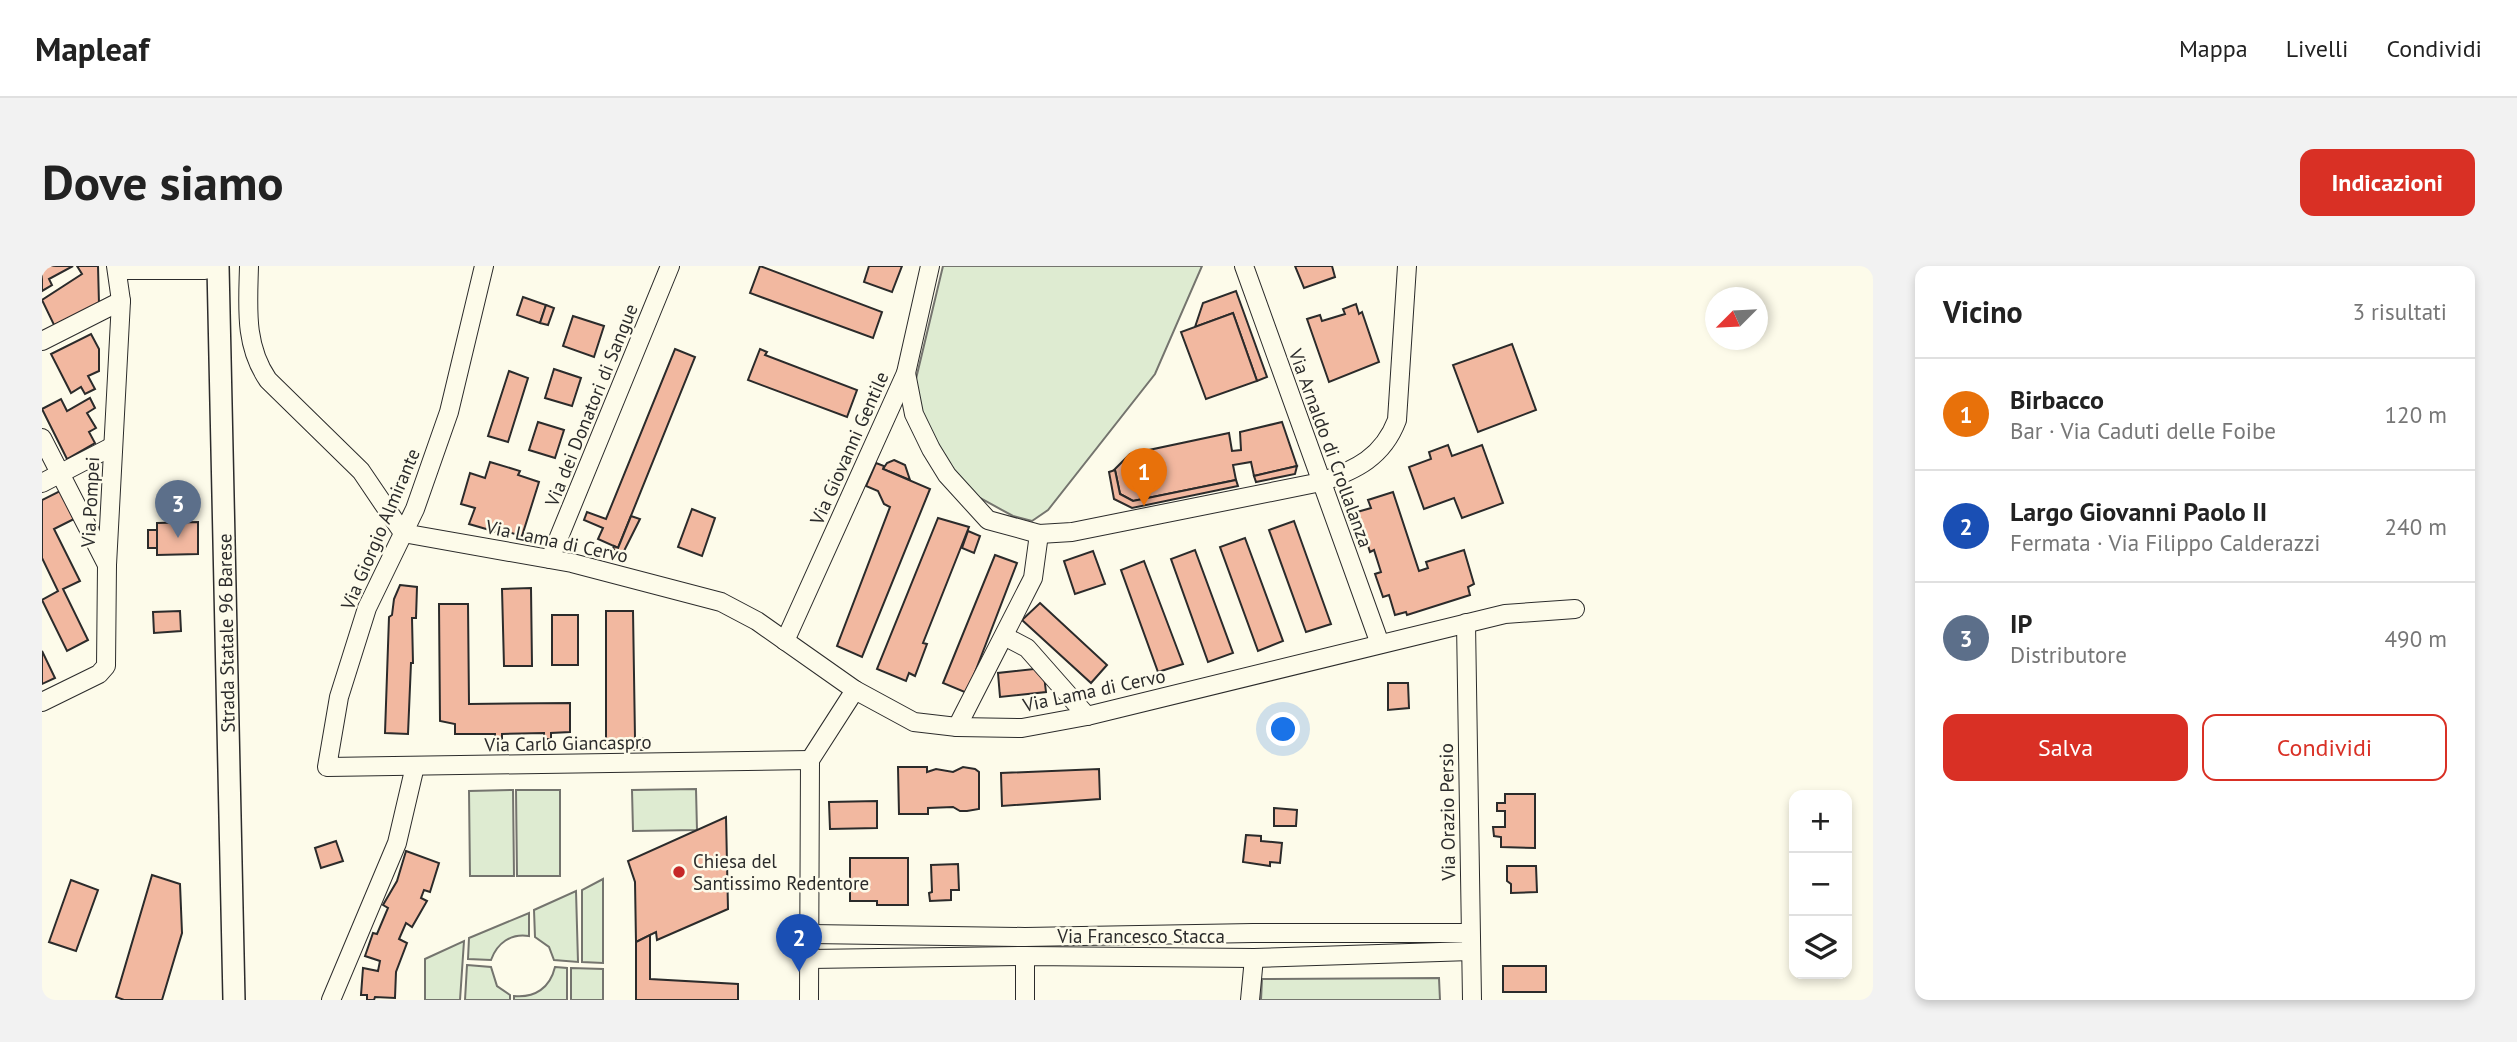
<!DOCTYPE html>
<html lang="it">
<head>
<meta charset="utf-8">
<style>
  body { margin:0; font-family:"PT Sans",sans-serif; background:#f2f2f2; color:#222 }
  .controls { position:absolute; right:21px; bottom:21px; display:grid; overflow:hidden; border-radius:14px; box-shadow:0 4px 10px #0003 }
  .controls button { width:63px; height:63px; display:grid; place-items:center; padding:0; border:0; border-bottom:2px solid #e0e0e0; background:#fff; color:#222; font:35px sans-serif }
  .compass { position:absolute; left:1663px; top:21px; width:63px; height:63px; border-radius:50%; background:#fff; box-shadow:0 4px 10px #0003; rotate:246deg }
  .you { position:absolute; left:1242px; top:464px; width:24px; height:24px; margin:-18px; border:5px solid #fff; border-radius:50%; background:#1a73e8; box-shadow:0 0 0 10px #1a73e833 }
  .badge { display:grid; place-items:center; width:46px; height:46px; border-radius:50%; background:#d93025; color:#fff; font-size:23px; font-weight:700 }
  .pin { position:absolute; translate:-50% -58px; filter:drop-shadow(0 2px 4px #0008) }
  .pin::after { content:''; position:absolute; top:37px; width:24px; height:21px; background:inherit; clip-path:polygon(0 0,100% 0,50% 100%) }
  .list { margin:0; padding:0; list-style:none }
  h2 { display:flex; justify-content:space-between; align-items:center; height:91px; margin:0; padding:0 28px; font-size:30px }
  h2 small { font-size:23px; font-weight:400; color:#767676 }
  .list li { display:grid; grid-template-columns:46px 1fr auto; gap:21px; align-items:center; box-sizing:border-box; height:112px; padding:0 28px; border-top:2px solid #e0e0e0 }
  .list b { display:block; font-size:26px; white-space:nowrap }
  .list p { margin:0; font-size:23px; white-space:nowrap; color:#767676 }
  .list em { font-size:23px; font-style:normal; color:#767676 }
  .actions { display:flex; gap:14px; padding:21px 28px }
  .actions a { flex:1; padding:16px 0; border:2px solid #d93025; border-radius:14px; text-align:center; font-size:24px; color:#d93025 }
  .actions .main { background:#d93025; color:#fff }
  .icon { flex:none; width:38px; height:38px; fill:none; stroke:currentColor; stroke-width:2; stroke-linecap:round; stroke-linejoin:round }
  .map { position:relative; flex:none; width:1831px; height:734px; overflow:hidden; border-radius:14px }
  header { display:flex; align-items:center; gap:42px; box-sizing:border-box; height:98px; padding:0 35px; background:#fff; border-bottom:2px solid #e0e0e0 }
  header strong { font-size:33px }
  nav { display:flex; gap:38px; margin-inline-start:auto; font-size:24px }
  .intro { display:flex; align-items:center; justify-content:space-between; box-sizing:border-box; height:168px; padding:0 42px }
  h1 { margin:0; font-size:49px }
  .button { padding:18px 32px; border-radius:14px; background:#d93025; color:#fff; font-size:24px; font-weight:700 }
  main { display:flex; gap:42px; padding:0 42px }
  aside { flex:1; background:#fff; border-radius:14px; box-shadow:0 4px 10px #0003 }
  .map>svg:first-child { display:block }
  .green { fill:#deebd1; stroke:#74746e; stroke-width:2 }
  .building { fill:#f2b8a0; stroke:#2b2b2b; stroke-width:2 }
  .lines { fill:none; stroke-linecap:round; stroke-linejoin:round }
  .minor-casing { stroke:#2b2b2b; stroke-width:20 }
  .major-casing { stroke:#2b2b2b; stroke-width:24 }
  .minor { stroke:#fdfbea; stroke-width:18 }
  .major { stroke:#fdfbea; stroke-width:21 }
  .poi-dot { fill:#c62828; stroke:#fdfbea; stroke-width:2.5 }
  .labels { text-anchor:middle; stroke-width:5; stroke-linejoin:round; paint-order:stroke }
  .street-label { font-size:19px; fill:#2b2b2b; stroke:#fdfbea }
  .poi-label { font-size:19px; fill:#2b2b2b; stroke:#fdfbea; text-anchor:start }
</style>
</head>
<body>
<header>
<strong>Mapleaf</strong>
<nav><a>Mappa</a><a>Livelli</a><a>Condividi</a></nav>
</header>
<div class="intro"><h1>Dove siamo</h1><a class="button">Indicazioni</a></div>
<main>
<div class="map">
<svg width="1831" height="734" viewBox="0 0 1831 734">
  <rect width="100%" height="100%" fill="#fdfbea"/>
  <g class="green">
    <path d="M901 0H1160L1113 108 1006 244 990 255 971 250 938 232 918 216 882 159 873 117Z"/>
    <path d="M654 523 655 564 591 565 590 524Z"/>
    <path d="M471 524 472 610H428L427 525Z"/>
    <path d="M474 524H518V610H475Z"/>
    <path d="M561 613V697L540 696V624Z"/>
    <path d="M534 625 536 696 512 694 507 681 493 671 492 644Z"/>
    <path d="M487 647V670C469 667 455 677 449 694L426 693 427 672Z"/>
    <path d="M422 675 418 734H383V693Z"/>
    <path d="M425 699 449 701 455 720 468 729V734H423Z"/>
    <path d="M513 701 525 702V734H472V730C493 732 508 722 513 701Z"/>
    <path d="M529 702 561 703V734H529Z"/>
    <path d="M1397 712 1398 734H1219L1220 713Z"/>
  </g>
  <g class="building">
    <path d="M0 0H31L7 13 10 19 0 25Z"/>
    <path d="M35 0H56L57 38 13 61 0 34 40 8Z"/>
    <path d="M718 0 840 46 831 72 708 27Z"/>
    <path d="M827 0H860L850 26 822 16Z"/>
    <path d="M1253 0H1290L1293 11 1262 22Z"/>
    <path d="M1194 25 1225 111 1215 115 1191 47 1153 61 1161 37Z"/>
    <path d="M481 31 504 39 498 57 475 49Z"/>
    <path d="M1314 38 1317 48 1320 46 1337 96 1287 116 1265 53 1278 49 1280 55 1303 48 1301 43Z"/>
    <path d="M504 39 512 42 506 59 498 57Z"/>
    <path d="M1191 47 1215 115 1164 133 1139 66Z"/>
    <path d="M531 50 562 60 552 91 521 80Z"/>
    <path d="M49 68 57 83V105L46 110 53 123 43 128 39 121 29 127 9 88Z"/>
    <path d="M1470 78 1494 144 1436 166 1411 99Z"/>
    <path d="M633 83 653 91 576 282 556 273 561 262 542 254 545 246 564 253Z"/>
    <path d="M718 83 725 86 723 89 815 124 805 151 706 114Z"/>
    <path d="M512 103 539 112 530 140 503 132Z"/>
    <path d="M467 105 486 112 466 176 446 170Z"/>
    <path d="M48 132 53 142 45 147 54 162 47 166 53 177 25 193 0 143 19 133 25 145Z"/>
    <path d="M496 156 522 164 513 192 487 184Z"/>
    <path d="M1240 156 1255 200 1212 210 1209 196 1191 199 1194 214 1091 235 1078 228 1073 204 1071 205 1088 188 1187 167 1190 185 1199 184 1198 166Z"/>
    <path d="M1406 179 1410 190 1440 179 1461 237 1420 252 1412 232 1382 243 1367 201 1389 193 1387 186Z"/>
    <path d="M852 194 863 199 868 214 841 203 845 197Z"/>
    <path d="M448 196 478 205 476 209 497 216 480 270 459 264 458 267 427 258 433 242 419 238 428 207 443 212Z"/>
    <path d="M834 197 842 200 841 203 888 223 820 391 795 380 848 241 842 238 836 225 824 220Z"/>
    <path d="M1255 200 1253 208 1214 216 1212 210Z"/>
    <path d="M1073 204 1078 228 1091 235 1194 214 1196 220 1090 242 1072 233 1067 206Z"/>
    <path d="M18 225 32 253 12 263 38 315 21 323 46 374 25 385 0 334 16 325 0 292V234Z"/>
    <path d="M1351 226 1377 305 1386 302 1384 296 1422 284 1432 318 1426 321 1428 329 1365 349 1364 346 1353 349 1347 329 1341 331 1333 308 1339 306 1332 284 1328 286 1315 246 1329 242 1326 234Z"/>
    <path d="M650 243 673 252 660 290 636 281Z"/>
    <path d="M589 250 598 253 581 287 571 283 572 280 576 282Z"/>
    <path d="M896 252 927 261 881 377 885 378 873 410 867 407 864 415 835 403Z"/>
    <path d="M1252 255 1289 358 1264 366 1227 264Z"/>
    <path d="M156 256V288L115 289V257Z"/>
    <rect x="106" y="264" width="9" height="18"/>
    <path d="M926 265 938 270 932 287 920 282Z"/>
    <path d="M1203 272 1241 375 1216 385 1178 281Z"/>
    <path d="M1153 284 1191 387 1166 396 1129 293Z"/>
    <path d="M1051 285 1063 318 1033 328 1022 295Z"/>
    <path d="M953 289 975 297 925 427 901 417Z"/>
    <path d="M1102 295 1141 398 1116 406 1079 304Z"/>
    <path d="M358 319 375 321 374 352H370L371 397H369L366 468 343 467 347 351 350 349 352 333Z"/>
    <path d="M489 322 490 400H462L460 323Z"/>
    <path d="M998 337 1065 399 1049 417 980 354Z"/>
    <path d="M397 338H426L427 438 528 437V466L509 467V473H502V467L460 468V473H453V468H413V458L398 455Z"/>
    <path d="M138 345 139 365 112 367 111 346Z"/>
    <path d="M564 345H591L593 472H603L602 484 564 483Z"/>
    <rect x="510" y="349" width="26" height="50"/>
    <path d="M0 385 13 412 0 418Z"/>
    <path d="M1001 402 1004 426 958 431 956 407Z"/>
    <path d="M1346 417H1366L1367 442 1346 444Z"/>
    <path d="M856 501H885V506L894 503 911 506 921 501 933 503 937 506V543L925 545H918L911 541 886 542V548H857Z"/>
    <path d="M1057 503 1058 533 960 540 959 507Z"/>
    <path d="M1463 528H1493V582L1459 581V571L1452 570 1451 561H1463V545H1455V537H1463Z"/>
    <path d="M835 535V562L788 563 787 536Z"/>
    <path d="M1232 542 1255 544 1254 560H1232Z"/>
    <path d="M684 551 686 643 615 674 614 666 594 676 593 616 586 595Z"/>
    <path d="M1204 569 1219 570V575L1240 577 1238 597 1228 596V600L1201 596Z"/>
    <path d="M294 575 301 595 279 602 273 582Z"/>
    <path d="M364 585 397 597 388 626 382 624 379 632 385 635 370 661 364 657 357 673 365 677 354 706 353 732 333 731 332 734H325V729H319L321 702 336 705 338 695 323 690 331 667 335 668 346 642 341 639 355 615Z"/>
    <path d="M808 592H866V639H835V635H808Z"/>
    <path d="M916 598 917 624H909V634L888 635 887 627 890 626 889 599Z"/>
    <path d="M1465 600H1494L1495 626 1469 627V618L1465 615Z"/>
    <path d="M110 609 138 618 140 667 120 734H82L74 731Z"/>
    <path d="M29 614 56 624 34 685 7 676Z"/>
    <path d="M608 669V713L696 718V734H594V676Z"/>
    <rect x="1461" y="700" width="43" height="26"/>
  </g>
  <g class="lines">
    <defs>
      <g id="minor">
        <path d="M207 0C206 41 202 79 226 114L319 205 361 267"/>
        <path d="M442 0 407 146 373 243 325 342 297 431 285 501 768 494"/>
        <path d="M1202 0 1338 378"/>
        <path d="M76 4H163"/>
        <path d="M0 75 79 35"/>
        <path d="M864 107 872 148 889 183 905 209 946 254 997 268 1030 266 1279 216C1314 204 1341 191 1355 154L1365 0"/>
        <path d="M0 172 65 299"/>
        <path d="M0 217 71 180"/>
        <path d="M361 267 530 297 679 336 715 355 813 424 872 456 915 461 980 462 1045 450 1463 348 1533 343"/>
        <path d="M508 293 628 0"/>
        <path d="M1424 357 1430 734"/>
        <path d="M962 370 985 382 1045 450"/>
        <path d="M743 375 864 107 888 0"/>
        <path d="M0 436 57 408 64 400 65 299 79 35 74 0"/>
        <path d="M915 461 991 312 997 268"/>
        <path d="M768 668 983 671 1211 667H1427"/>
        <path d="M768 693 983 690 1212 692 1429 685"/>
        <path d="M289 734 355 577 373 500"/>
        <path d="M767 734 768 494 813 424"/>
        <path d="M983 734V690"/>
        <path d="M1208 734 1212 692"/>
      </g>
      <path id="major" d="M176 0 192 734"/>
    </defs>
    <use href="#minor" class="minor-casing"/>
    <use href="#major" class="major-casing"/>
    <use href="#minor" class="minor"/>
    <use href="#major" class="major"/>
  </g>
  <circle class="poi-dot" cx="637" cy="606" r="7"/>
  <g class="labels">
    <g class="street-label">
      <text transform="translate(549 139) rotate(-68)" y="7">Via dei Donatori di Sangue</text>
      <text transform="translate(807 182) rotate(-66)" y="7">Via Giovanni Gentile</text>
      <text transform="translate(1289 182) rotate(70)" y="7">Via Arnaldo di Crollalanza</text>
      <text transform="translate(48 236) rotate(-87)" y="7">Via Pompei</text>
      <text transform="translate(338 263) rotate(-67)" y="7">Via Giorgio Almirante</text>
      <text transform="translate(515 275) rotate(12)" y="7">Via Lama di Cervo</text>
      <text transform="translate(184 367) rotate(-91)" y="7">Strada Statale 96 Barese</text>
      <text transform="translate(1052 424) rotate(-12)" y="7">Via Lama di Cervo</text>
      <text transform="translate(526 477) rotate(-1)" y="7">Via Carlo Giancaspro</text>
      <text transform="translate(1405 546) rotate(-91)" y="7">Via Orazio Persio</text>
      <text x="1099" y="677">Via Francesco Stacca</text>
    </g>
    <g class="poi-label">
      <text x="651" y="602">Chiesa del<tspan x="651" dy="22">Santissimo Redentore</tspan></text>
    </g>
  </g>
</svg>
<div class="controls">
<button>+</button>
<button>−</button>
<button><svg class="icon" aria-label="layers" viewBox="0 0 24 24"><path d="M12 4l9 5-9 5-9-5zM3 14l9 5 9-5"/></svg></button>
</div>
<svg class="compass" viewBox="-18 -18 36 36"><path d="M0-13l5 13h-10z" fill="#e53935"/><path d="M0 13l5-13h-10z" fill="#767676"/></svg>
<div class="you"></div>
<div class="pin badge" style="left:1102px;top:240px;background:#e8710a">1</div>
<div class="pin badge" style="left:757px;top:706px;background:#1a4fb4">2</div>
<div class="pin badge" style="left:136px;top:272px;background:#5c6f8a">3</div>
</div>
<aside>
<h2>Vicino<small>3 risultati</small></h2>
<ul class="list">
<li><span class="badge" style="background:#e8710a">1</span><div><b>Birbacco</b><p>Bar · Via Caduti delle Foibe</p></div><em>120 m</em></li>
<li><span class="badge" style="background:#1a4fb4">2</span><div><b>Largo Giovanni Paolo II</b><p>Fermata · Via Filippo Calderazzi</p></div><em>240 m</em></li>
<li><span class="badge" style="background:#5c6f8a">3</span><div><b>IP</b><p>Distributore</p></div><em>490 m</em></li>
</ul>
<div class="actions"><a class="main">Salva</a><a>Condividi</a></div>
</aside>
</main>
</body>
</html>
